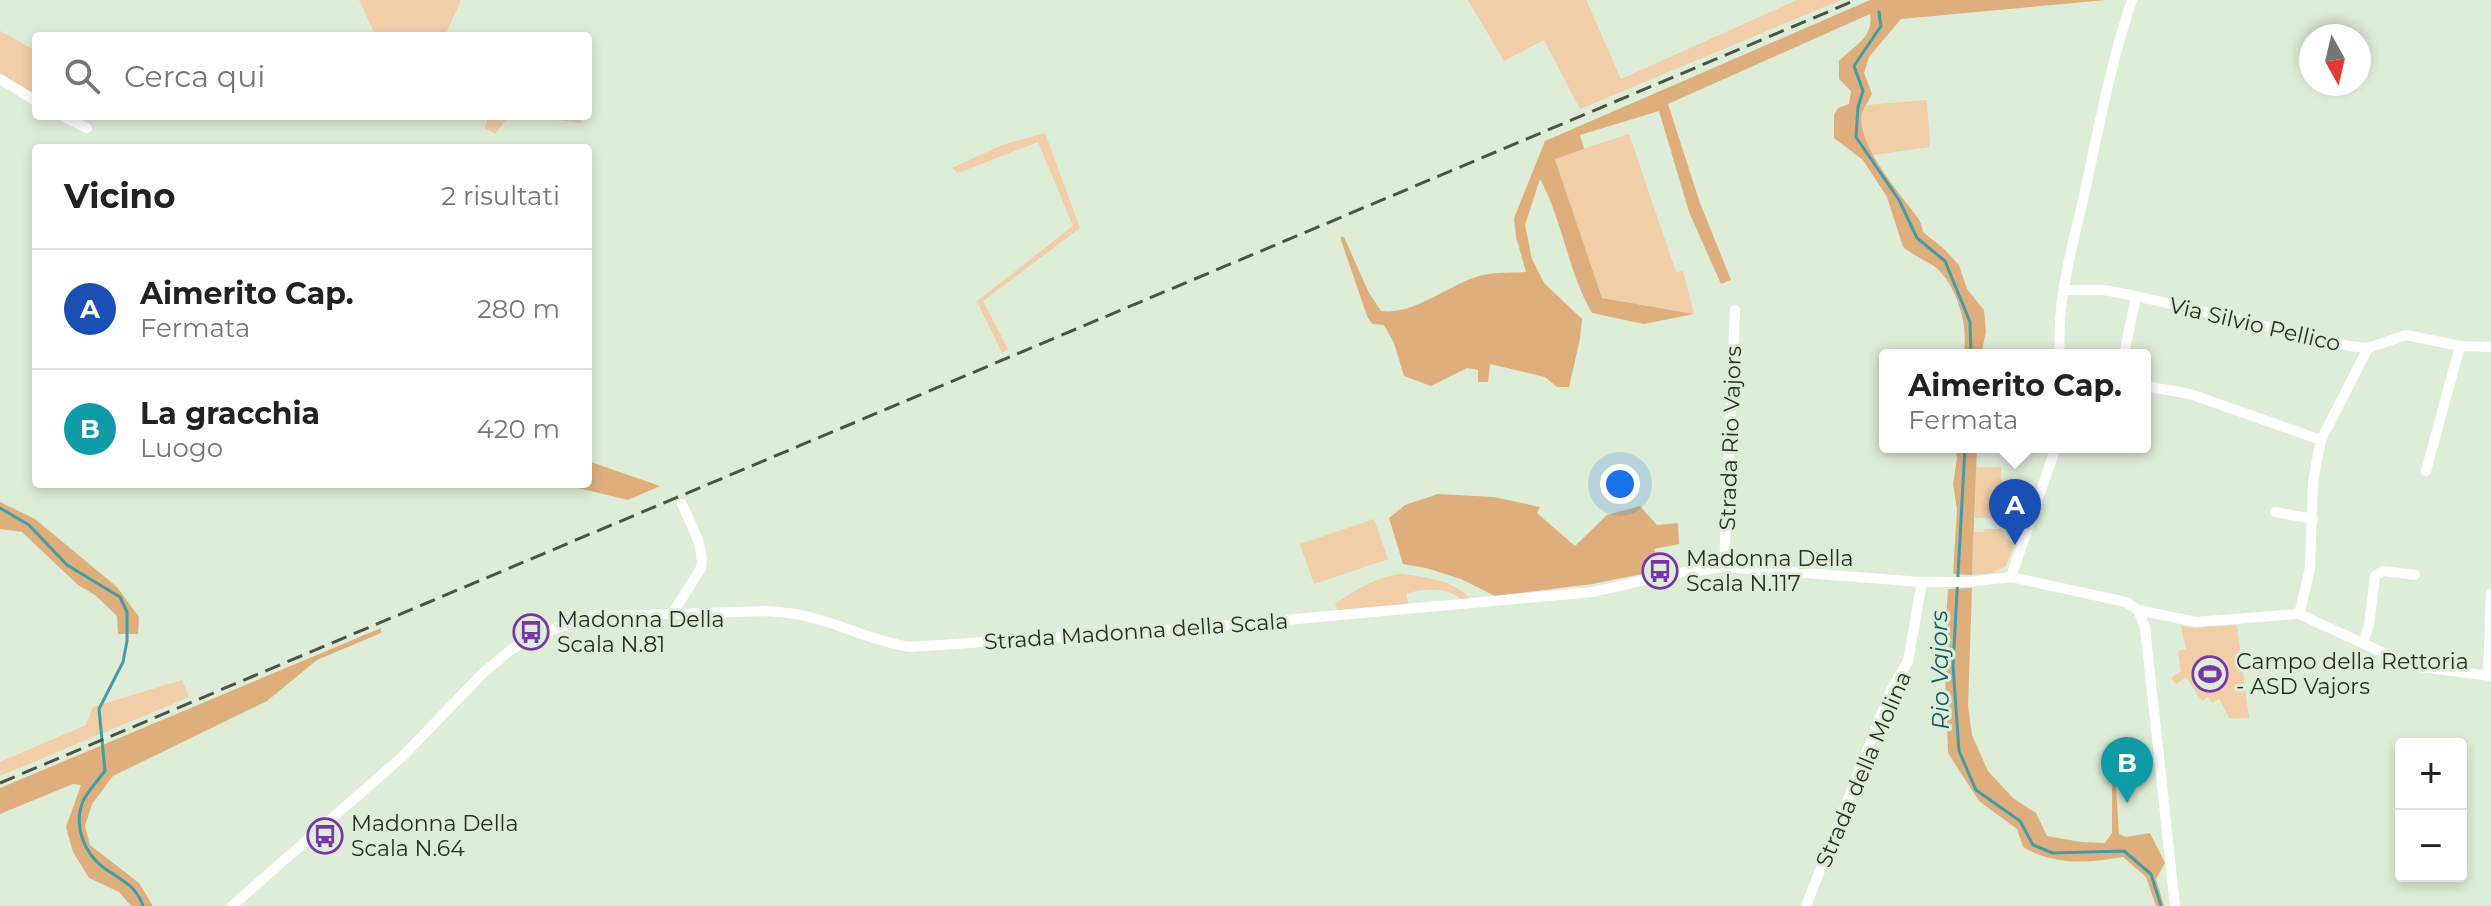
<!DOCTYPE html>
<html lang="it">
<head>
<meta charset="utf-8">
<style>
  body { margin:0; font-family:Montserrat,sans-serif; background:#f6f6f6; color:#222 }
  .controls { position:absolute; right:24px; bottom:24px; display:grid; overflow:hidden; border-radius:8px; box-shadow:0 4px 12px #0003 }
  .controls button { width:72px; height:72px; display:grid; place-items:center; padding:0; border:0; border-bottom:2px solid #e0e0e0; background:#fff; color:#222; font:40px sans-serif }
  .compass { position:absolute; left:2299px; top:24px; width:72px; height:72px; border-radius:50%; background:#fff; box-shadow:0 4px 12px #0003; rotate:172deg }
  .you { position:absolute; left:1620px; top:484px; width:28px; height:28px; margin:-20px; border:6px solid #fff; border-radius:50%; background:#1a73e8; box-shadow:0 0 0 12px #1a73e833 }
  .badge { display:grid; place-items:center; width:52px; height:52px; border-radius:50%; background:#1a73e8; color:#fff; font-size:26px; font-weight:700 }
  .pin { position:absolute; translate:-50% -66px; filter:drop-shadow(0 2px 4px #0008) }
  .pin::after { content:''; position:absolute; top:42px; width:28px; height:24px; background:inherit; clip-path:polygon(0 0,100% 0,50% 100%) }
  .popup { position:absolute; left:1879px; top:349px; width:272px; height:104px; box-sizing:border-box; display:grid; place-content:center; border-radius:8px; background:#fff; filter:drop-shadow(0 2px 6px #0005); font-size:26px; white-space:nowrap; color:#767676 }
  .popup b { font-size:30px; color:#222 }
  .popup::after { content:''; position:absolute; left:50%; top:100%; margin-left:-16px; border:16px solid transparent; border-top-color:#fff }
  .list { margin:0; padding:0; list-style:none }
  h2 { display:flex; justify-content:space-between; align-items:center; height:104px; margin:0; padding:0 32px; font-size:34px }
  h2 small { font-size:26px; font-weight:400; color:#767676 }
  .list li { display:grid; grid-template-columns:52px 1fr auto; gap:24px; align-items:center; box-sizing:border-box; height:120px; padding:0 32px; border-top:2px solid #e0e0e0 }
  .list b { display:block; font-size:30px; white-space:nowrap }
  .list p { margin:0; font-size:26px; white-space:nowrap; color:#767676 }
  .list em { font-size:26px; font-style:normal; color:#767676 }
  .icon { flex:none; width:44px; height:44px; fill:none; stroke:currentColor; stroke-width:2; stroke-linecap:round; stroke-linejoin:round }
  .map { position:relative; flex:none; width:2491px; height:906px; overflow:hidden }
  .search { position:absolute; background:#fff; box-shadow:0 4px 12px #0003; left:32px; top:32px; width:560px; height:88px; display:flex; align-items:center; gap:20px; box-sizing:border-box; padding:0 28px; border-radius:8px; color:#767676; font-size:30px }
  .panel { position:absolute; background:#fff; box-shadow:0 4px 12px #0003; left:32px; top:144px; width:560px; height:344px; border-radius:8px }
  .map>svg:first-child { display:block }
  .green { fill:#f1cda8 }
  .forest { fill:#deaf7d }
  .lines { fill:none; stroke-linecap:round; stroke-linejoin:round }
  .stream { stroke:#439ca6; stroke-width:3 }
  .minor { stroke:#fff; stroke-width:10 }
  .rail { stroke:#4c5349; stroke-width:3; stroke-dasharray:16 8; stroke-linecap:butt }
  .labels { text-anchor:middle; stroke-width:6; stroke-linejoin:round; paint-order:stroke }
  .street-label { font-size:22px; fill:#282e26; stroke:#deedd7 }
  .poi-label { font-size:22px; fill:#282e26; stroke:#deedd7; text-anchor:start }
  .water-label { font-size:24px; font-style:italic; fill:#115d64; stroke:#deedd7 }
</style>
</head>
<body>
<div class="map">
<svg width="2491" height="906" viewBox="0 0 2491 906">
  <rect width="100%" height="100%" fill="#deedd7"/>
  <g class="green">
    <path d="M359 0H461L445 36H376Z"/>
    <path d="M1468 0H1586L1621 79 1797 0H1841L1580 109 1544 40 1504 61Z"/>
    <path d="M0 31 36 51V95L0 74Z"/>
    <path d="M1927 100 1930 147 1873 155C1864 139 1856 122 1867 105Z"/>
    <path d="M488 116H576L582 123 526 116 506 120 495 134 485 128Z"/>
    <path d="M1045 133 1080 228 983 301 1008 349 1002 353 977 301 1073 226 1038 142 958 173 952 168 1002 145Z"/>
    <path d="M1629 134 1676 272 1683 271 1694 314 1602 298 1555 158Z"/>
    <path d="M1976 467H2001V518H1975Z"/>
    <path d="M1374 519 1388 559 1314 584 1300 544Z"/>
    <path d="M1984 529H2001L2006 539 2015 543 2006 566 1992 573 1972 575 1974 532H1984Z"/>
    <path d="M1401 574C1426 577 1453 580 1471 599L1462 600C1451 587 1421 588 1406 594L1409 605 1338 611 1335 604C1355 590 1376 577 1401 574Z"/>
    <path d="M2237 625 2249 718 2230 719 2219 699 2212 703 2208 697 2202 701 2186 677 2176 684 2171 678 2181 671 2178 651 2186 649 2181 626 2190 628Z"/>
    <path d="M182 680 189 697 0 776V762L86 725 93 707Z"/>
  </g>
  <g class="forest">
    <path d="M1870 0H2106L1901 19 1869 57 1864 73 1872 94C1869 100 1865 106 1863 111 1853 137 1893 185 1908 205 1916 216 1921 219 1923 232L1943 248 1959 265 1967 289 1984 310 1986 332 1981 355H1963C1970 330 1957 284 1935 267 1925 260 1913 255 1903 247L1887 197 1863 160 1834 138V115L1838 108 1849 104 1851 91 1839 79V61C1854 45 1874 38 1870 14L1668 104 1700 203 1731 280 1721 284 1689 212 1659 111 1580 135 1584 149 1555 159 1602 298 1694 314 1644 324 1592 313C1568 272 1563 221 1540 179L1525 225 1532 259 1544 283 1582 319 1580 339 1569 387H1557L1545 377 1490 364 1488 382H1478V370L1467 368 1431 386 1404 376 1394 343 1384 325 1372 324 1367 316 1340 237H1344L1369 293 1381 311C1417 316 1454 279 1488 274 1500 272 1514 273 1526 272L1516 237 1514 218 1545 141Z"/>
    <path d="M1955 447H1977L1972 575 1953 574 1957 509 1953 484 1957 458Z"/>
    <path d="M588 461 660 486 628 500 562 484H588Z"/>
    <path d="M1438 494 1494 497 1540 507 1537 513 1575 546 1607 515 1640 506 1657 525 1678 523 1679 544 1654 549 1662 570 1592 584 1495 596 1461 579 1426 568 1403 564 1389 518 1405 505Z"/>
    <path d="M0 502 35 519 117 587 139 617 138 634H118L117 616 95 595 78 585 22 532 0 529Z"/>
    <path d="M1972 588 1968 706 1972 735 1988 771 2013 798 2036 813 2047 836 2081 842 2105 843 2112 833V769L2115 772 2119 834 2126 837 2150 833 2165 863 2156 879 2164 906H2156L2146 877 2123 857C2087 863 2055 866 2023 847L2017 829 1979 801 1948 753 1944 646 1948 589Z"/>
    <path d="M381 628V633L317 660 267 701 113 776 92 804 85 826 90 845 139 883 153 906H131L119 892 89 878 73 852 66 827 81 785 73 784 0 814V788Z"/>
  </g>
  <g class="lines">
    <g class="stream">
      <path d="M1879 12 1881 26 1854 66 1863 91 1858 107 1856 137 1899 200 1917 238 1945 261 1970 322 1971 355"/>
      <path d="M1965 447 1953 666 1959 751 1976 790 2020 821 2033 845 2053 853 2124 851 2151 874 2161 906"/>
      <path d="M0 508 29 525 67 565 120 597 127 612V641L123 662 99 709 105 771C98 780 88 791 83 801 73 826 84 853 104 868 121 880 136 885 143 906"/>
    </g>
    <g class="minor">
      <path d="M0 79 36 101"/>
      <path d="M62 116 87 128"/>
      <path d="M2064 290H2104L2136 296 2350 346 2368 348 2406 335 2460 346 2491 347"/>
      <path d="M2060 355C2056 300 2073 245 2085 191 2099 127 2111 62 2132 0"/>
      <path d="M2124 355 2136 296"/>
      <path d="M2145 386 2190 394 2321 440"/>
      <path d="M2426 471 2460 346"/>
      <path d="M2275 512 2313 519"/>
      <path d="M1724 567 1735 310"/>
      <path d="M2011 577 2056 447"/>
      <path d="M2138 610 2196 622 2299 614 2397 659 2419 667 2491 676"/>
      <path d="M672 614 701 568C705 546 690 524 682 504"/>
      <path d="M2299 614 2310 569 2313 481 2321 440 2368 348"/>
      <path d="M2363 643 2369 625 2375 576 2383 571 2415 575"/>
      <path d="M2488 675 2491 594"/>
      <path d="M232 906 403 756 483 673 512 649 538 635 587 617 766 611C783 612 801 614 817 619 849 628 877 642 910 647L1208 627 1593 592 1671 574 1724 567 1922 582H1968L2011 577 2126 602 2138 610 2145 627 2175 906"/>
      <path d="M1806 906 1891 690 1908 661 1922 582"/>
    </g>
    <path class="rail" d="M0 783 1856 0"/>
  </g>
  <defs>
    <symbol id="bus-ring" viewBox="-11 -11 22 22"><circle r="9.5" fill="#deedd7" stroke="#7836aa" stroke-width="1.5"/><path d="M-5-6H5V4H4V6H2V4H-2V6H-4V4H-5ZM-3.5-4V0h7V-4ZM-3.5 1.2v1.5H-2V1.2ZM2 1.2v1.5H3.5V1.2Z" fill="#7836aa"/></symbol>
    <symbol id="stadium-ring" viewBox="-11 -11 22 22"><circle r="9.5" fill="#deedd7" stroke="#7836aa" stroke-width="1.5"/><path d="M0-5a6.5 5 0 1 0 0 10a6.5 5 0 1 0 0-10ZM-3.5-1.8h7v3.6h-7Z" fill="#7836aa"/></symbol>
  </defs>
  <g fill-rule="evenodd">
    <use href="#bus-ring" x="1640" y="551" width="40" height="40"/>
    <use href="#bus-ring" x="511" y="612" width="40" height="40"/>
    <use href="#stadium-ring" x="2190" y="654" width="40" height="40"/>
    <use href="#bus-ring" x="305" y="816" width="40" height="40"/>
  </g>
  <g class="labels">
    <g class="street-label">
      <text transform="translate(2255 324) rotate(13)" y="8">Via Silvio Pellico</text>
      <text transform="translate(1730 438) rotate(-88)" y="8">Strada Rio Vajors</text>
      <text transform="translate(1136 631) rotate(-4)" y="8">Strada Madonna della Scala</text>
      <text transform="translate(1863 769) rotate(-67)" y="8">Strada della Molina</text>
    </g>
    <g class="poi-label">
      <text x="1686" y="566">Madonna Della<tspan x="1686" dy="25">Scala N.117</tspan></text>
      <text x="557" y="627">Madonna Della<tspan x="557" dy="25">Scala N.81</tspan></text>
      <text x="2236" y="669">Campo della Rettoria<tspan x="2236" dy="25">- ASD Vajors</tspan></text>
      <text x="351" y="831">Madonna Della<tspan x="351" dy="25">Scala N.64</tspan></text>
    </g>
    <g class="water-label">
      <text transform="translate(1940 670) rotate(-91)" y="8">Rio Vajors</text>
    </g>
  </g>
</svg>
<div class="controls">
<button>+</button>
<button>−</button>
</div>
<svg class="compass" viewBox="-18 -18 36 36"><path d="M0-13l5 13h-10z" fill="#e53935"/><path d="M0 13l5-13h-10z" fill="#767676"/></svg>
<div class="you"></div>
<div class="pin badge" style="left:2015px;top:545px;background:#1a4fb4">A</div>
<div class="popup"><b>Aimerito Cap.</b>Fermata</div>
<div class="pin badge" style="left:2127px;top:803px;background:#0f9aa8">B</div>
<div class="search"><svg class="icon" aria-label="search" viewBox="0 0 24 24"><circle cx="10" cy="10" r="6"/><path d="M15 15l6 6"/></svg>Cerca qui</div>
<section class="panel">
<h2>Vicino<small>2 risultati</small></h2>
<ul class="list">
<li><span class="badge" style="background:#1a4fb4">A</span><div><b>Aimerito Cap.</b><p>Fermata</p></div><em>280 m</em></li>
<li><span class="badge" style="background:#0f9aa8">B</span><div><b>La gracchia</b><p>Luogo</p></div><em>420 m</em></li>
</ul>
</section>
</div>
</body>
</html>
